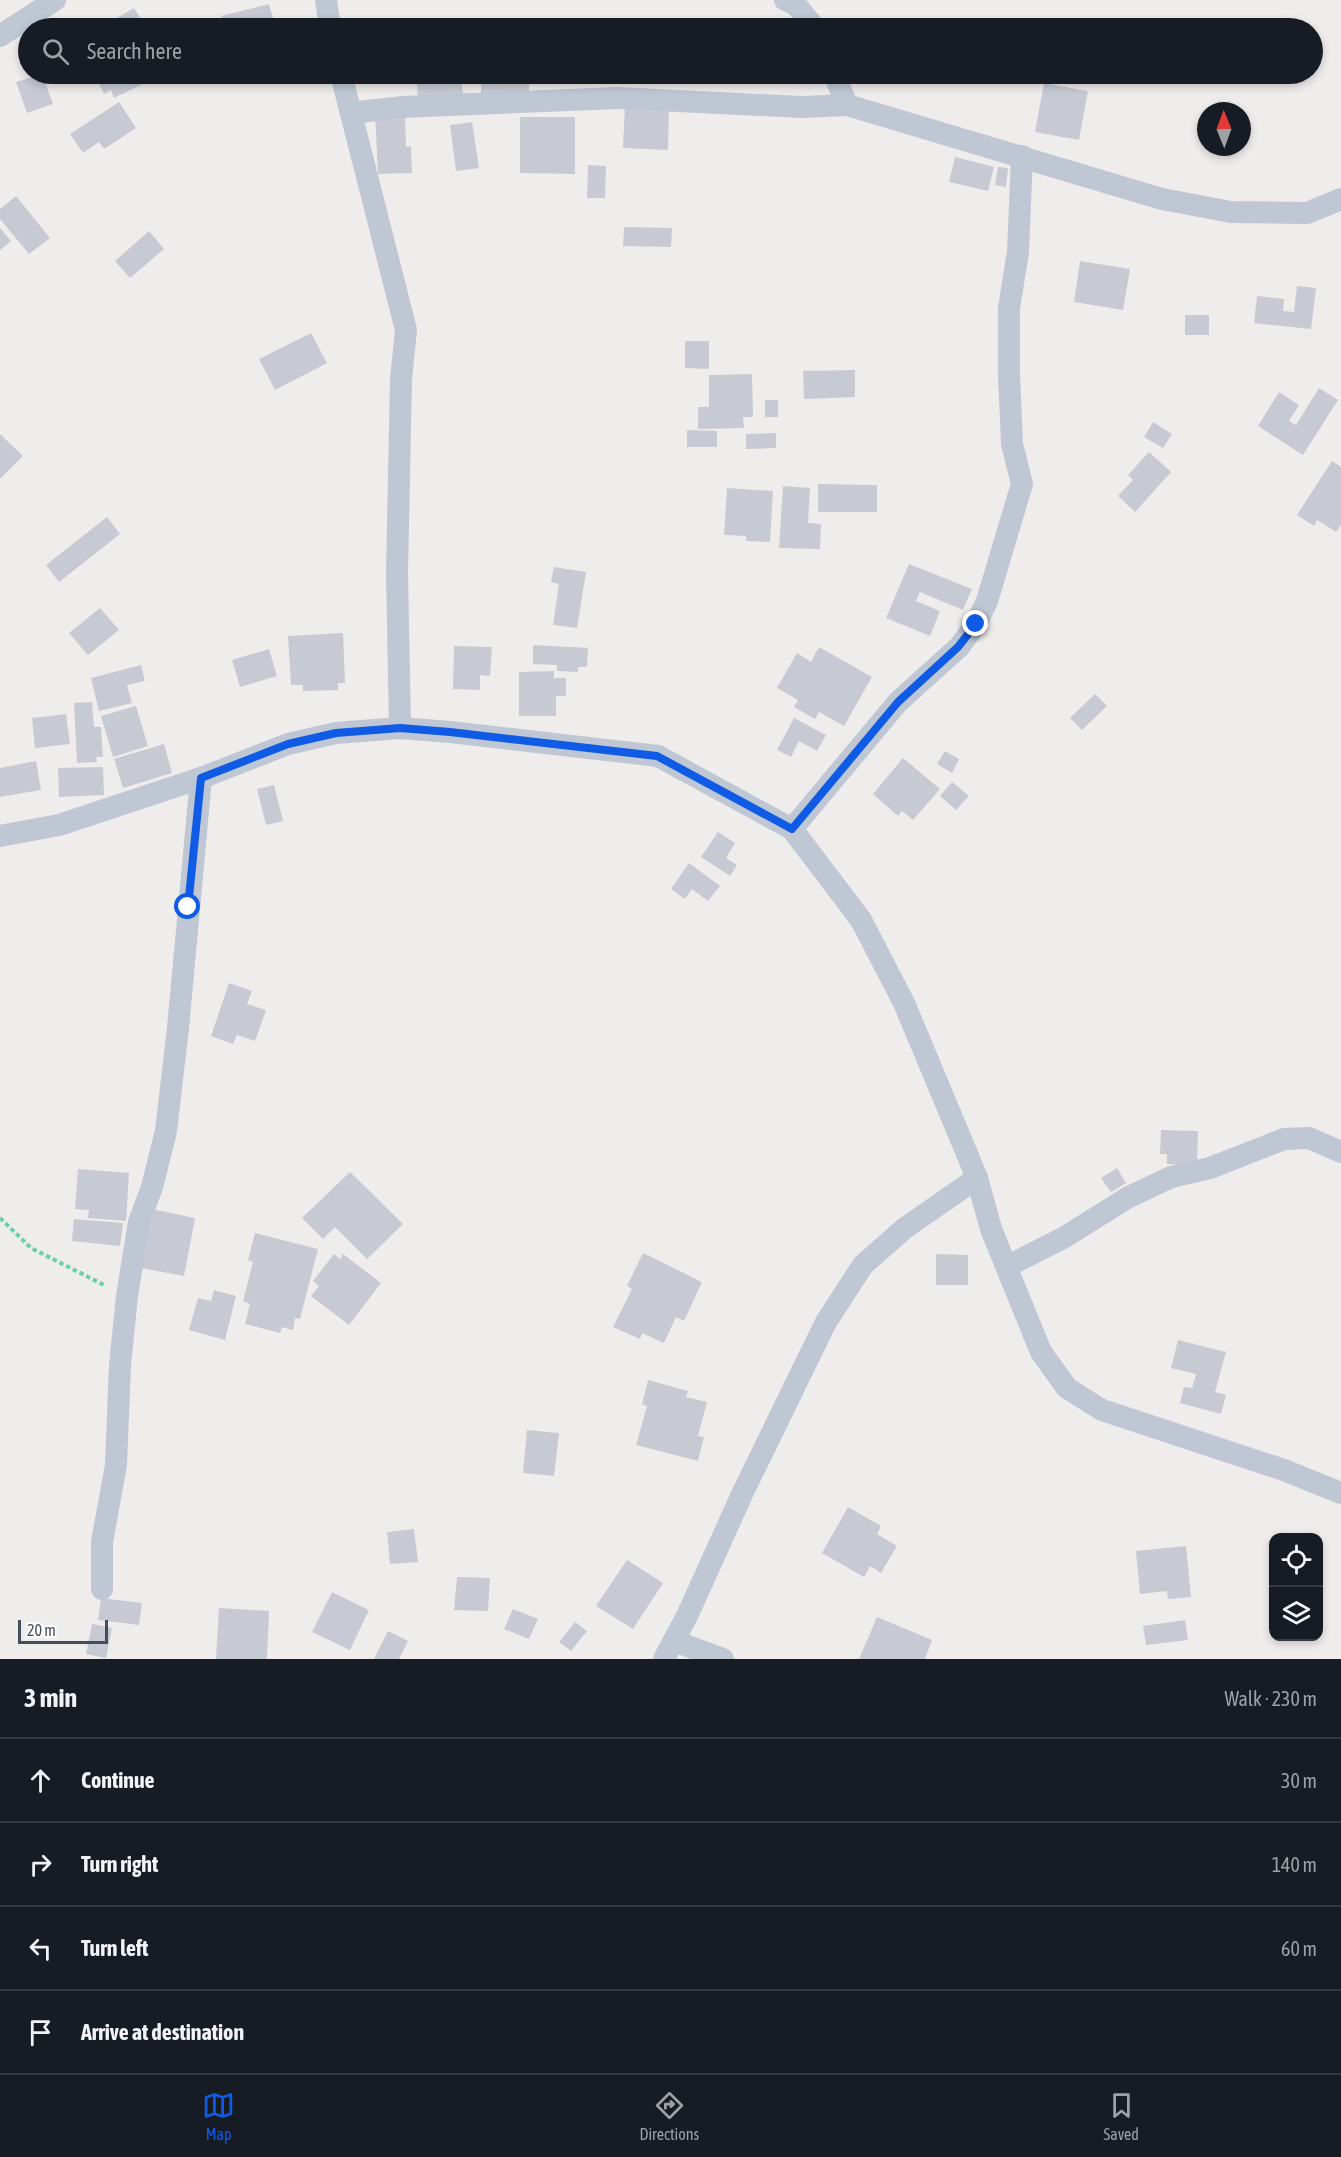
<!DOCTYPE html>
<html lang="en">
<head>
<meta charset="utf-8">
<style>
  body { margin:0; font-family:"Asap Condensed",sans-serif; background:#242831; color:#f1f3f6 }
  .controls { position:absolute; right:18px; bottom:18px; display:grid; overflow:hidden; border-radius:12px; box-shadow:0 3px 9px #0003 }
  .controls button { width:54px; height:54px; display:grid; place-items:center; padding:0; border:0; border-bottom:2px solid #363941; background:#171b24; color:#f1f3f6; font:30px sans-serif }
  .compass { position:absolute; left:1197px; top:102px; width:54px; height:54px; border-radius:50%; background:#171b24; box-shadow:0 3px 9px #0003; rotate:359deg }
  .scale { position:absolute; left:18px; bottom:15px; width:90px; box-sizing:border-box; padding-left:6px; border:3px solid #444e5b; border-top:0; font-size:16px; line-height:21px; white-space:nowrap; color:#444e5b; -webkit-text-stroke:4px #fff; paint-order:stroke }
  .stop { position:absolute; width:18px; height:18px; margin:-14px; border:4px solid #0f5be6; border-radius:50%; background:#fff }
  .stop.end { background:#0f5be6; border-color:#fff; box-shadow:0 2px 6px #0008 }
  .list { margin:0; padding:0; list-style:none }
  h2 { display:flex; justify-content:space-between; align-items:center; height:78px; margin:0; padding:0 24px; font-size:26px }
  h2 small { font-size:20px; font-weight:400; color:#9ea1a6 }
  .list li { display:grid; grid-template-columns:39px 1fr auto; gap:18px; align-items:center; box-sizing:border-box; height:84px; padding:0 24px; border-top:2px solid #363941 }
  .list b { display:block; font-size:22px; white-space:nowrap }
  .list em { font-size:20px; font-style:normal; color:#9ea1a6 }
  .icon { flex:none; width:33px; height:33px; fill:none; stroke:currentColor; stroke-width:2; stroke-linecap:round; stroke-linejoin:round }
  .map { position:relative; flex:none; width:1341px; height:1659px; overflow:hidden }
  .search { position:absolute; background:#171b24; box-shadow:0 3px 9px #0003; left:18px; right:18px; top:18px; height:66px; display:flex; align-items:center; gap:15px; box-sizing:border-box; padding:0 21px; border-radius:33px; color:#9ea1a6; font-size:22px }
  .sheet { height:414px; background:#171b24 }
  nav { display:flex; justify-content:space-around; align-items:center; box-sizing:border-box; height:84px; border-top:2px solid #363941; background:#171b24; font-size:16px; color:#9ea1a6 }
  nav a { display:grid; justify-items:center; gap:3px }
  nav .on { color:#0f5be6 }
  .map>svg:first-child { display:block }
  .building { fill:#c8cad3 }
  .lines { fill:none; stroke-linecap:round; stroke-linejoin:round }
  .path { stroke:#6dd0a8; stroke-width:4; stroke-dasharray:4.5 3; stroke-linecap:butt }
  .street { stroke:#bec7d3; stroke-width:22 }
  .route { stroke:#0f5be6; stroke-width:8 }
</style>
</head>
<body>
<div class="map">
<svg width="1341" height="1659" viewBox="0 0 1341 1659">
  <rect width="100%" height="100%" fill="#efecec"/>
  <g class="building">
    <path d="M269 4 276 28H224L221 16Z"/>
    <path d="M134 8 146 27 105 28 103 26Z"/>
    <path d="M42 74 53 104 27 113 16 82Z"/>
    <path d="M94 74H148L151 80 114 98 111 90 104 94Z"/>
    <path d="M416 74H461L463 94 418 97Z"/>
    <path d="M481 74H529V95L481 94Z"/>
    <rect x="559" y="74" width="48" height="3"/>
    <path d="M1044 83 1088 91 1079 140 1035 132Z"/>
    <path d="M119 102 136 128 104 149 99 142 83 153 70 134Z"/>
    <path d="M625 105 669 106 668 150 623 148Z"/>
    <path d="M405 113 406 147 411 146 412 173 378 174 375 114Z"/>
    <path d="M520 117H575V174L520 173Z"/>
    <path d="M472 122 479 168 456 171 450 125Z"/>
    <path d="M955 157 994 167 988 191 949 182Z"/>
    <path d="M588 165 606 166 605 198H587Z"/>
    <path d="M998 167 1008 168 1006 187 995 185Z"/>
    <path d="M16 196 50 238 29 254 0 219V209Z"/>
    <path d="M624 227 672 228 671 247 623 246Z"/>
    <path d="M0 228 11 241 0 250Z"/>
    <path d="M149 231 164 249 130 278 115 261Z"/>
    <path d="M1080 261 1130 269 1123 310 1074 302Z"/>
    <path d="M1297 286 1316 288 1311 329 1254 323 1257 296 1284 299 1283 311 1294 312Z"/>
    <rect x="1185" y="315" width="24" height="20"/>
    <path d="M311 333 327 363 275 390 259 359Z"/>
    <path d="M685 341H709V369L685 368Z"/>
    <path d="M855 370V397L804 399 803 371Z"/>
    <path d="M752 374 753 417H743L744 428 698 429V407H709V375Z"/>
    <path d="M1319 388 1338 400 1303 455 1258 426 1279 392 1299 405 1289 421 1296 425Z"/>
    <rect x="765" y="400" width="13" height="17"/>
    <path d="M1153 422 1172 434 1163 448 1144 437Z"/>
    <path d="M687 430 717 431V447H687Z"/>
    <path d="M776 433V448L746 449V434Z"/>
    <path d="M0 434 23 456 0 479Z"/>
    <path d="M1149 452 1171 472 1135 512 1118 496 1133 480 1128 475Z"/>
    <path d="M1332 461 1341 467V525L1336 532 1317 520 1314 526 1297 515Z"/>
    <path d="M818 484 877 485V512H818Z"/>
    <path d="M783 486 810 488 808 523 821 524 820 549 779 548Z"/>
    <path d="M727 488 773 491 770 542 746 541V536L724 535Z"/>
    <path d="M107 517 120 534 59 582 46 565Z"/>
    <path d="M909 564 972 589 963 610 920 592 916 601 940 611 930 636 886 618Z"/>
    <path d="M554 567 586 572 577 628 553 625 559 584 551 582Z"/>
    <path d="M100 608 119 630 88 655 69 633Z"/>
    <path d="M343 633 345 683H338V690L303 691V685H291L288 636Z"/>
    <path d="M533 645 588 648 587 667H578V672L557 671V665L533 664Z"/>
    <path d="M454 646 492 647 490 676 480 675V690L453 689Z"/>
    <path d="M819 647 872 677 844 726 819 712 815 719 794 707 798 700 777 688 797 653 811 662Z"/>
    <path d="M269 649 277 676 240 687 232 660Z"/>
    <path d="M141 665 145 681 127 685 132 703 99 711 91 678Z"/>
    <path d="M554 671V678H566V696H556V716H519V672Z"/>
    <path d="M1095 694 1107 706 1082 730 1070 718Z"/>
    <path d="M92 702 94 727H101L103 757H96L97 762 77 763 74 703Z"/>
    <path d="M136 706 148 746 113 757 101 716Z"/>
    <path d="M66 714 70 744 35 748 32 718Z"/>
    <path d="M794 718 826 735 817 751 799 741 791 757 777 750Z"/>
    <path d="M164 744 172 773 123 788 114 759Z"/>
    <path d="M945 751 959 759 952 773 937 764Z"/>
    <path d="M903 758 940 789 913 820 902 811 898 816 873 794Z"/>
    <path d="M36 761 41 790 0 797V768Z"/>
    <path d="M103 767 104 795 59 797 58 768Z"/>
    <path d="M952 782 969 796 956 810 940 796Z"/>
    <path d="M274 785 283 821 266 825 257 789Z"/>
    <path d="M718 832 735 843 726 858 737 865 730 876 701 857Z"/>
    <path d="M689 863 720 886 708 901 692 889 685 899 671 889Z"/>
    <path d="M229 983 252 991 247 1004 266 1010 255 1041 237 1035 233 1044 211 1036Z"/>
    <path d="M1161 1130 1198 1131 1197 1165 1167 1164V1154H1160Z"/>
    <path d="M1117 1168 1126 1183 1111 1192 1101 1178Z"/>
    <path d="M78 1169 129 1173 126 1221 88 1218 89 1210 75 1209Z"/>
    <path d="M350 1172 403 1224 367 1259 335 1227 323 1239 302 1218Z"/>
    <path d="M152 1209 195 1218 184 1276 141 1268Z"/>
    <path d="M74 1219 123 1223 120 1246 72 1241Z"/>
    <path d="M255 1233 318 1249 300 1319 295 1318 293 1330 282 1327 280 1333 245 1324 250 1304 243 1301 253 1262 248 1260Z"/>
    <path d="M643 1253 702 1282 684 1321 676 1317 664 1343 642 1333 640 1339 613 1327 632 1289 627 1286Z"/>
    <path d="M334 1254 340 1259 343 1254 381 1283 349 1325 311 1296 319 1286 313 1281Z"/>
    <path d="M936 1254 968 1255V1285H936Z"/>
    <path d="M214 1290 236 1296 225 1340 189 1330 198 1298 211 1301Z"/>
    <path d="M1178 1340 1226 1352 1215 1392 1226 1395 1221 1414 1180 1403 1184 1387 1192 1388 1196 1374 1171 1368Z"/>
    <path d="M648 1380 688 1391 686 1397 707 1402 698 1436 704 1437 698 1461 636 1445 647 1406 642 1404Z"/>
    <path d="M527 1430 559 1433 554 1476 523 1473Z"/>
    <path d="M848 1507 881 1526 877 1534 897 1546 881 1573 870 1566 864 1577 822 1553Z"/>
    <path d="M414 1529 418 1562 390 1564 387 1532Z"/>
    <path d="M1186 1546 1191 1597 1168 1599 1167 1591 1140 1594 1136 1551Z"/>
    <path d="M627 1560 663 1583 633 1629 596 1606Z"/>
    <path d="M457 1577 490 1578 488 1611 454 1610Z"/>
    <path d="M332 1592 369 1610 350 1650 312 1632Z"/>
    <path d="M101 1598 142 1603 139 1625 98 1620Z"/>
    <path d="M219 1608 269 1611 267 1659H216Z"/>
    <path d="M513 1609 538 1619 529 1639 504 1629Z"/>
    <path d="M877 1617 932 1640 925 1659H859Z"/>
    <path d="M1185 1620 1188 1640 1146 1645 1143 1626Z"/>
    <path d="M575 1622 587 1631 571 1651 559 1642Z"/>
    <path d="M92 1624 112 1628 106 1658 86 1654Z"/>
    <path d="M388 1631 408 1641 399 1659H374Z"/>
  </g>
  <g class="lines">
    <path class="path" d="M0 1218 31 1248 104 1285"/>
    <g class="street">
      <path d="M326 0 330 28"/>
      <path d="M785 0 796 5 815 28"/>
      <path d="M0 36 55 0"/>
      <path d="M341 74 406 330 401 379 397 573 400 728"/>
      <path d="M834 74 847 105"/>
      <path d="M351 113 402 107 617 98 802 107 847 105 1162 199 1231 212 1307 213 1341 199"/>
      <path d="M792 829 898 702 959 647 976 624 987 601 1022 484 1012 444 1009 375V308L1018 252 1022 156"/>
      <path d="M0 836 59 825 201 778 288 744 336 733 400 728 450 732 658 756 792 829 861 920 904 1003 960 1137 977 1178 991 1229 1041 1352 1067 1388 1102 1410 1284 1470 1341 1493"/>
      <path d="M1008 1266 1065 1237 1127 1198 1171 1177 1210 1168 1284 1139 1309 1138 1341 1152"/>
      <path d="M102 1589V1542L116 1465 120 1365 127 1296 139 1222 152 1187 166 1131 178 1028 201 778"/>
      <path d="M674 1641 723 1659"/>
      <path d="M664 1659 687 1616 743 1492 826 1322 863 1265 905 1228 977 1178"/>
    </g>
  </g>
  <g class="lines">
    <path class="route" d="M188 907 201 778 288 744 336 733 400 728 450 732 657 756 792 829 898 702 958 647 976 624"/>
  </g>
</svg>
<div class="controls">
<button><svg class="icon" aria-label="locate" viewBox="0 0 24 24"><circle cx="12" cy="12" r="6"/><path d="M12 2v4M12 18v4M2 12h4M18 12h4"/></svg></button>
<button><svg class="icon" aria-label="layers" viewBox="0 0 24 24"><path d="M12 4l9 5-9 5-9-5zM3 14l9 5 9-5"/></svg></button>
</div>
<svg class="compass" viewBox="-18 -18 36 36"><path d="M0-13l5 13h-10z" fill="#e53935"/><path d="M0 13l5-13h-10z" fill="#9ea1a6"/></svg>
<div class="scale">20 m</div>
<div class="stop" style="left:188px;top:907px"></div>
<div class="stop end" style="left:976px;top:624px"></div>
<div class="search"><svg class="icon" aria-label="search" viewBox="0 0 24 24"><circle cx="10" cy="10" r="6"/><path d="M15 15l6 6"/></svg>Search here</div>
</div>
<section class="sheet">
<h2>3 min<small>Walk · 230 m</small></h2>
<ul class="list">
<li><svg class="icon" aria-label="ahead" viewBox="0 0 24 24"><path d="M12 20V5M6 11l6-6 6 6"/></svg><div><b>Continue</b></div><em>30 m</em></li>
<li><svg class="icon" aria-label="right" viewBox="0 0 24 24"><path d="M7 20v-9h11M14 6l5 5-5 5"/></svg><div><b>Turn right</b></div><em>140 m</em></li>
<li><svg class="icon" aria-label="left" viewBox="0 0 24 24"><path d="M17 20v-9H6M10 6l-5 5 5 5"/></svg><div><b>Turn left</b></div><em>60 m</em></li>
<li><svg class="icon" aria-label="arrive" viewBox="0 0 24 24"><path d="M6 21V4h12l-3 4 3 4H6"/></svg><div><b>Arrive at destination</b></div></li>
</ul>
</section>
<nav>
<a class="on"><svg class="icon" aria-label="map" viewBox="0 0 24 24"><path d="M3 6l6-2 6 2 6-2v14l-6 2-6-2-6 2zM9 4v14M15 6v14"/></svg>Map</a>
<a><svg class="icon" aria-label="directions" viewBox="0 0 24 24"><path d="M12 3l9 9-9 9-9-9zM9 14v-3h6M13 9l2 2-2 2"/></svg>Directions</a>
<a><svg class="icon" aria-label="saved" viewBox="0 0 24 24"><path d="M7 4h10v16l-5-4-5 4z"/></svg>Saved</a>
</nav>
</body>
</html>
